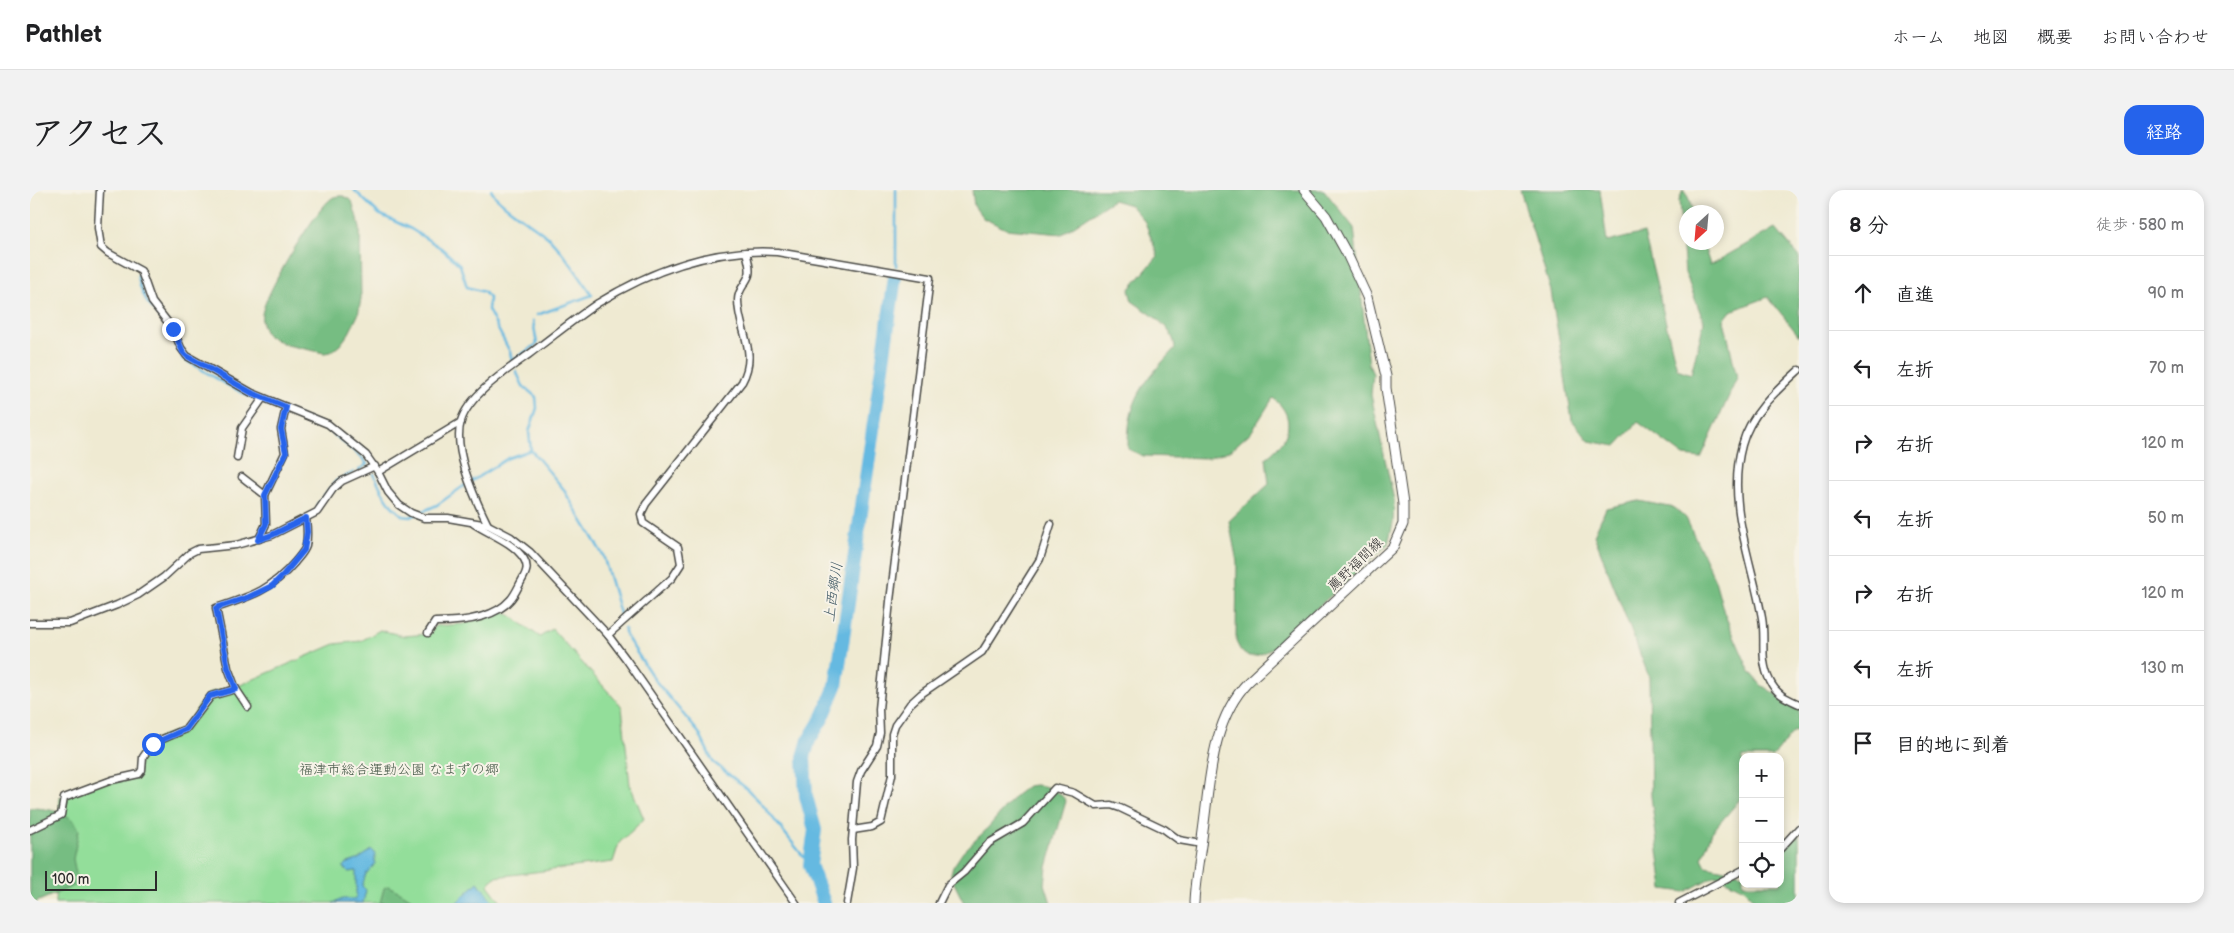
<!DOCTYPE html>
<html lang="ja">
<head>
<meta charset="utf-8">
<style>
  body { margin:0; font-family:"Balsamiq Sans","Klee One",sans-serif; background:#f2f2f2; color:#202124 }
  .controls { position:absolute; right:15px; bottom:15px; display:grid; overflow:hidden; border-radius:10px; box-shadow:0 2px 8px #0003 }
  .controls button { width:45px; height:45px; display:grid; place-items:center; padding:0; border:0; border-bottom:1px solid #e0e0e0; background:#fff; color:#202124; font:25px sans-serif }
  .compass { position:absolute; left:1649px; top:15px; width:45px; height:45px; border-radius:50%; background:#fff; box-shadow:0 2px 8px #0003; rotate:206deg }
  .scale { position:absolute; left:15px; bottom:12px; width:112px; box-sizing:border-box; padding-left:5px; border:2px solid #2b2b2b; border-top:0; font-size:14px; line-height:18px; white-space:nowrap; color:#2b2b2b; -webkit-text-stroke:4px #f7f3e8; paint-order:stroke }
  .stop { position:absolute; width:15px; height:15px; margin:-11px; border:4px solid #2563eb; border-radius:50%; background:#fff }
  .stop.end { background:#2563eb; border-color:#fff; box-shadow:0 1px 5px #0008 }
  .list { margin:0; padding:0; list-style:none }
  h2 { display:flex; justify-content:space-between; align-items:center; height:65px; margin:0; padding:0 20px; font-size:21px }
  h2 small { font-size:16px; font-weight:400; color:#757577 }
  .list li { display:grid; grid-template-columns:32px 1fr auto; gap:15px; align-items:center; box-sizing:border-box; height:75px; padding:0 20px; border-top:1px solid #e0e0e0 }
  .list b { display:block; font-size:19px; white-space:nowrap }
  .list em { font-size:16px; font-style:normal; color:#757577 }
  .icon { flex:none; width:28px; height:28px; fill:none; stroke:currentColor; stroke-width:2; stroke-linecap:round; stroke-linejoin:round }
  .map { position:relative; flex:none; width:1769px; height:713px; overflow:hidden; border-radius:15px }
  header { display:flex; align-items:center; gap:30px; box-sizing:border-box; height:70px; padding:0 25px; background:#fff; border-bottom:1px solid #e0e0e0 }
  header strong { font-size:24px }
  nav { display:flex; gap:28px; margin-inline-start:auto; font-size:18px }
  .intro { display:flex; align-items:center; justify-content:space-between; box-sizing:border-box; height:120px; padding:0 30px }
  h1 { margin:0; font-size:35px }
  .button { padding:12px 22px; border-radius:15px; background:#2563eb; color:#fff; font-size:18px; font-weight:700 }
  main { display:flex; gap:30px; padding:0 30px }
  aside { flex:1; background:#fff; border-radius:15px; box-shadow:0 2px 8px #0003 }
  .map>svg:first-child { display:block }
  .green { fill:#93de9a; stroke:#5f8462 }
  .forest { fill:#76bd82; stroke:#507456 }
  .water { fill:#65b9e1; stroke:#487286 }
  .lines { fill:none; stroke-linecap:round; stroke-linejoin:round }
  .stream { stroke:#65b9e1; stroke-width:2.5 }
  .river { stroke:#65b9e1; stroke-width:14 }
  .minor-casing { stroke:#484844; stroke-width:9 }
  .secondary-casing { stroke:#484844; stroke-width:11 }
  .minor { stroke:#fff; stroke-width:6 }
  .secondary { stroke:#fff; stroke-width:9 }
  .route { stroke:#2563eb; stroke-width:6 }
  .labels { text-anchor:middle; stroke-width:4; stroke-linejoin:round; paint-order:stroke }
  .street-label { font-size:14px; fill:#2b2b2b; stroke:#f7f3e8 }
  .park-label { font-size:14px; fill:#455847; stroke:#f7f3e8 }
  .water-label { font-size:15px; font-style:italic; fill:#3c5662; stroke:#f7f3e8 }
</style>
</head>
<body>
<header>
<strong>Pathlet</strong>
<nav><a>ホーム</a><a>地図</a><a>概要</a><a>お問い合わせ</a></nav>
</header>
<div class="intro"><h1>アクセス</h1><a class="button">経路</a></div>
<main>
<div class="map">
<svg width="1769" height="713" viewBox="0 0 1769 713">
  <rect width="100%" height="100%" fill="#f7f3e8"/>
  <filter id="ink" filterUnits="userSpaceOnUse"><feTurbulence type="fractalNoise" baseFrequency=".02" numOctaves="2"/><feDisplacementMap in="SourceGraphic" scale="10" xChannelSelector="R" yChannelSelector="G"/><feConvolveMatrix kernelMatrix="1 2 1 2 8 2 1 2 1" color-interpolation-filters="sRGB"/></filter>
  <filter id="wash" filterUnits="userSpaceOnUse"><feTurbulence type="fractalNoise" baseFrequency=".0096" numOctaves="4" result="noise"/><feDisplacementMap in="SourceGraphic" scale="20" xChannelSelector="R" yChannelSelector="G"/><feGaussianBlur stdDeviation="1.12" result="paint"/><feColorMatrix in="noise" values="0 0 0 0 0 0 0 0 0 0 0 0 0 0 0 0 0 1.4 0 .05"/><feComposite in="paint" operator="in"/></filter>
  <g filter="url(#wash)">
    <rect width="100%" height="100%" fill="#efead2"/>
    <path class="green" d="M473 420 510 447 522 439 592 517 600 595 614 629 589 653 583 672 465 687 458 695 470 711 467 713H25L30 607 75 590 107 582 113 559 131 546 147 541 156 536 175 506 182 502 208 496 305 454 331 451 350 440 374 446 400 444 405 436 434 434Z"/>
    <g class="forest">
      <path d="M942 0H1294L1324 38 1339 175 1343 184 1341 205 1364 310 1363 333 1358 354 1245 456C1230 466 1213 475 1206 450L1207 372 1199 331 1239 294 1236 268C1259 251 1268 228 1243 208L1222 241 1201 260 1178 268 1113 266 1098 259C1097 210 1114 192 1145 158 1144 136 1118 123 1102 111L1099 100 1128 66 1115 32 1100 15 1083 10 1032 44 976 39 953 28 944 16Z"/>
      <path d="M1490 0H1570L1577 52 1614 43 1647 179 1661 184 1674 132 1655 83 1649 11 1653 0 1658 7 1663 22H1656V52L1673 53 1680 75 1745 38 1769 66V146L1738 107 1701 121 1694 130 1707 188 1671 268 1654 266 1608 232 1586 256 1559 251 1542 230 1521 101Z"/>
      <path d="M313 6 322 11 330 38 331 109 328 125 319 143 310 155 301 162 294 163 257 155 238 146C232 138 230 130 233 120 238 99 285 20 302 8 305 6 309 6 313 6Z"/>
      <path d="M1609 311 1645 318 1656 328 1685 390 1694 423 1719 480 1731 495 1769 519V539L1762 543 1743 567H1713V606L1682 642 1672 668 1676 676 1713 684V694H1750V659L1769 645V713H1728L1714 699 1686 685 1655 702 1633 699 1621 606 1619 487 1564 345 1576 318Z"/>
      <path d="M1004 595C1016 595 1030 601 1036 611L1017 677 1015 694 1021 713H934L922 689 921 683 923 677 933 662 955 641 985 606 998 596Z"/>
      <path d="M0 618C17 618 43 622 49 640L43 669 48 694 4 713H0Z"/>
      <path d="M358 696 372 703 388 713H350L354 698Z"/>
    </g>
    <g class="water">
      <path d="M342 660 345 663V674L336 684 332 696 336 700 333 713H303L313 709H326V681L319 682 313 678 315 674 327 670Z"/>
      <path d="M448 692 464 713H426Z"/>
    </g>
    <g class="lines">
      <g class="stream">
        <path d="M324 0 349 24 381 39 411 58 430 75 437 97 454 102 459 108 458 120 480 162 482 171 507 154 503 131"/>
        <path d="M461 0C467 14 506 36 520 49 537 66 549 86 562 105L507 125"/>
        <path d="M866 76V0"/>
        <path d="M108 85 110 96 117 112 141 141 148 161"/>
        <path d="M152 168 199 196 226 210"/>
        <path d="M486 181 493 196 506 207 507 218 499 242 501 260 532 297 573 365 591 427"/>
        <path d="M234 213 240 215"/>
        <path d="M257 222 294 236 330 266 337 274 329 280"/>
        <path d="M344 284 352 301 362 316 373 326 380 327 407 315 435 295"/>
        <path d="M442 291 478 268 501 260"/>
        <path d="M287 315 306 291 324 282"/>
        <path d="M594 438 596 446 624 489 669 543 683 572 716 598 731 613 780 675"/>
      </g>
      <path class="river" d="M794 713 780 675 785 640 776 606 774 567 779 550 793 527 806 496 865 87"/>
    </g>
  </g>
  <g filter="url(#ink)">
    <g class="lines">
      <defs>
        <g id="minor">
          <path d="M70 0 68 38 71 57 78 63 111 81 122 112 143 139 151 158 157 166 222 203 298 234 336 265 348 282 358 302 369 315 381 323 394 328H418L458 335 481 347 500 362 578 445 596 469 766 713"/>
          <path d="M1769 180C1746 201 1720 224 1712 255 1696 314 1722 370 1732 428 1736 450 1729 470 1740 491 1746 504 1756 508 1769 514"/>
          <path d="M207 268 212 238 233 208"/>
          <path d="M348 282 431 232"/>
          <path d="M212 287 235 305"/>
          <path d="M458 335C445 309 422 260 431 231 439 205 477 180 498 165 521 148 544 129 568 113 622 80 684 58 747 62L900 88 860 411 849 519 850 543 847 556 831 581 827 592 822 650 823 678 817 713"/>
          <path d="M229 349 236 334 235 305 255 263 251 239 256 217"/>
          <path d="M0 433H40L87 415 108 405 134 387 160 363 168 359 206 355 242 345 287 322 303 299 312 291 345 276"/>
          <path d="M398 443 405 432C428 432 463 430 480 410 485 405 488 397 492 390 496 383 499 377 494 369 483 352 461 345 444 334"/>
          <path d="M578 445 642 388 651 374 648 357 613 333 611 324 616 314 712 192C729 161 708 141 708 110 708 99 716 94 719 85 721 79 718 69 716 62"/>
          <path d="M218 517 206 499 198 478 186 418C221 406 240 401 265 372 269 367 274 362 276 356 278 346 277 338 276 328"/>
          <path d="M0 640 31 625 34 608 82 590 109 584 112 580 113 567 123 553 156 539 181 506 206 499"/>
          <path d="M823 640 842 637 851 632 862 585V544L865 535 880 514 891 504 952 462 1010 369 1021 334"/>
          <path d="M1750 659 1769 638"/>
          <path d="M909 713 918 695 934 682 959 653 993 633 1025 598 1044 603 1066 616 1081 615 1090 618 1134 639 1149 650 1172 654"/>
          <path d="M1649 713 1713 680"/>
        </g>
        <path id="secondary" d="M1164 713C1165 689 1170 665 1173 641 1180 591 1181 531 1218 492L1363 357 1373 334V314L1356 198V186L1337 107 1316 62 1296 26 1274 0"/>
      </defs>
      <use href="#minor" class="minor-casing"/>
      <use href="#secondary" class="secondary-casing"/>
      <use href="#minor" class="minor"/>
      <use href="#secondary" class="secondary"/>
    </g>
  </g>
  <g class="lines" filter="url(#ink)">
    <path class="route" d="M123 554 156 539 180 506 206 499 198 478 186 418 219 407 242 396 254 384 274 360 277 342 276 328 242 345 228 350 236 334 235 305 256 263 251 239 256 217 222 203 157 166 153 162 143 139"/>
  </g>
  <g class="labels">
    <g class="street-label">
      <text transform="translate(1325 374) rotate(-44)" y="5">薦野福間線</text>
    </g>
    <g class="park-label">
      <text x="369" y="584">福津市総合運動公園 なまずの郷</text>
    </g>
    <g class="water-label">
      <text transform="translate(803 402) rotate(-82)" y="5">上西郷川</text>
    </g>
  </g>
</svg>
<div class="controls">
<button>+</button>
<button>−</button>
<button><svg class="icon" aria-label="locate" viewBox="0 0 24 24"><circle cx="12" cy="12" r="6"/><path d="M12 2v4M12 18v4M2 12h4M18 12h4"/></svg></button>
</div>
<svg class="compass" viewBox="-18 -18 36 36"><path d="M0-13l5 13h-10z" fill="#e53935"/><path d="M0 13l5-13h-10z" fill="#757577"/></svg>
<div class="scale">100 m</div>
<div class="stop" style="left:123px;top:554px"></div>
<div class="stop end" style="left:143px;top:139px"></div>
</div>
<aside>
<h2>8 分<small>徒歩 · 580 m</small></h2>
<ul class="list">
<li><svg class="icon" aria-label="ahead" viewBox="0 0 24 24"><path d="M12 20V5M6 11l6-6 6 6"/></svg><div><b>直進</b></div><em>90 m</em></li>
<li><svg class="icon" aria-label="left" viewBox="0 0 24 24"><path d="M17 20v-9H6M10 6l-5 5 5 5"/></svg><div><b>左折</b></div><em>70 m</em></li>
<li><svg class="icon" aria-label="right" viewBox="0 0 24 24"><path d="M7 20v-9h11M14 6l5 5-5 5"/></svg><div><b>右折</b></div><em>120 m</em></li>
<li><svg class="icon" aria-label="left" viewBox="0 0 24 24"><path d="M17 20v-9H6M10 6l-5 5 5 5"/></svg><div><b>左折</b></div><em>50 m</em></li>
<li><svg class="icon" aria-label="right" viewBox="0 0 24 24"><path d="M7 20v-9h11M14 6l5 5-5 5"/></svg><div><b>右折</b></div><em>120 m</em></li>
<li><svg class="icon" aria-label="left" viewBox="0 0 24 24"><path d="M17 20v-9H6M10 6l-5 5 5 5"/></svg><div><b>左折</b></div><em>130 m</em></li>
<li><svg class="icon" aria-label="arrive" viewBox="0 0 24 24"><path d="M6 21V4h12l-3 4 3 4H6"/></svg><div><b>目的地に到着</b></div></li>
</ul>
</aside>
</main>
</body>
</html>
